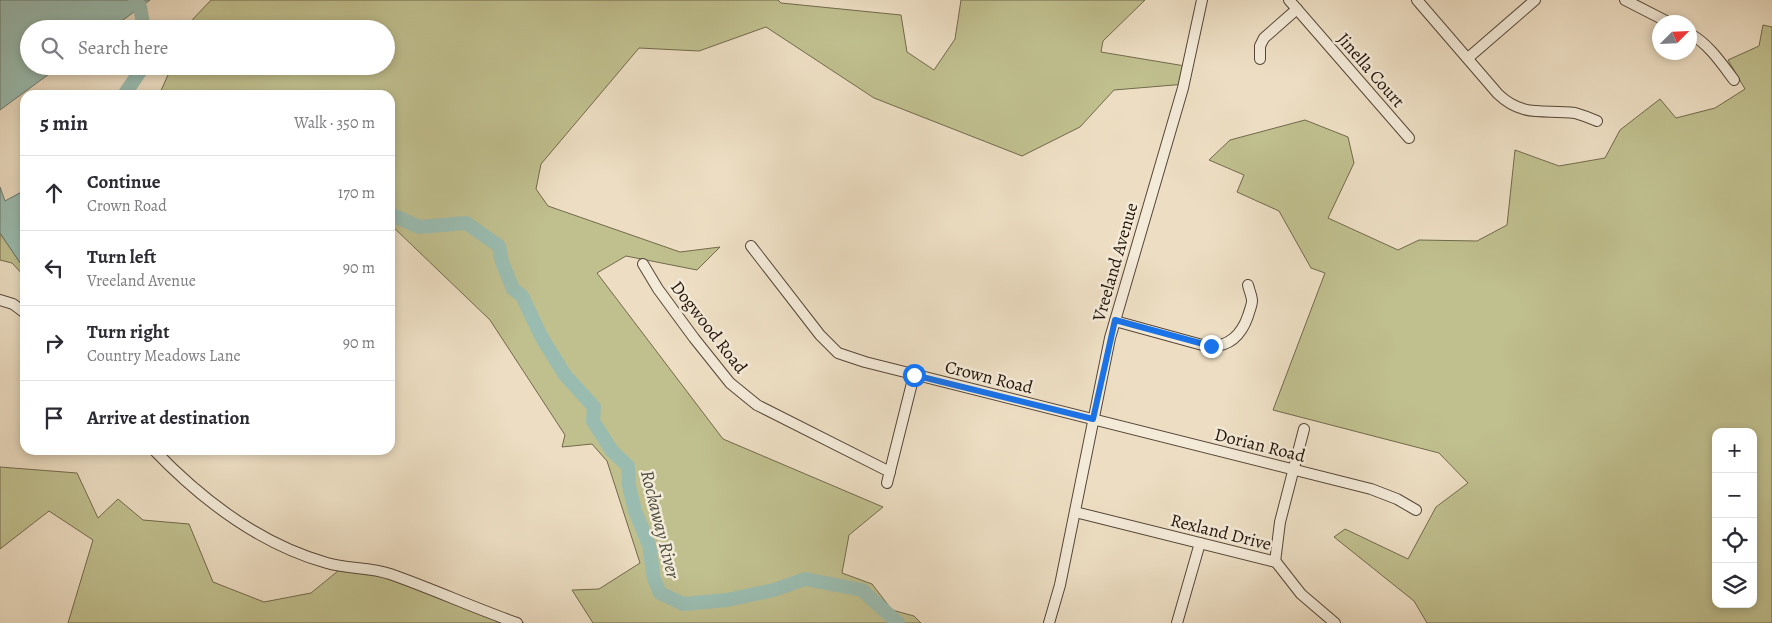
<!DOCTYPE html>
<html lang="en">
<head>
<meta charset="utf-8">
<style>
  body { margin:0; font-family:Alegreya,serif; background:#f7f7f7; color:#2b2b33 }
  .controls { position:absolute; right:15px; bottom:15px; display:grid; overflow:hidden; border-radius:10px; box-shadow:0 2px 8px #0003 }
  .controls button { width:45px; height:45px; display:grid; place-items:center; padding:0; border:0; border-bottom:1px solid #e1e1e2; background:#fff; color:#2b2b33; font:25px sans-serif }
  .compass { position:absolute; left:1652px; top:15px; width:45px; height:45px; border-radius:50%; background:#fff; box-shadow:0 2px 8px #0003; rotate:66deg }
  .stop { position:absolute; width:15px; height:15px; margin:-11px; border:4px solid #1a73e8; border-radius:50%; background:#fff }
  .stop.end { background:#1a73e8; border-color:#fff; box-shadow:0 1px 5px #0008 }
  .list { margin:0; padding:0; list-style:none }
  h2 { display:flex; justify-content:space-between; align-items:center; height:65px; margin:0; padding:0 20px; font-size:21px }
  h2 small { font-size:16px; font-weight:400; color:#7c7c81 }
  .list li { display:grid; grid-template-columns:32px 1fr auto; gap:15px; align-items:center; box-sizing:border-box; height:75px; padding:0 20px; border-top:1px solid #e1e1e2 }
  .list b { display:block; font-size:19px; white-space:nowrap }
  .list p { margin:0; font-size:16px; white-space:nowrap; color:#7c7c81 }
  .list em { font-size:16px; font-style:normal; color:#7c7c81 }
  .icon { flex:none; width:28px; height:28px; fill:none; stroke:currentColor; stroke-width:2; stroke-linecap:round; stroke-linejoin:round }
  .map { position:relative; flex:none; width:1772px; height:623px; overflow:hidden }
  .search { position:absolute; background:#fff; box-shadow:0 2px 8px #0003; left:20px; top:20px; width:375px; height:55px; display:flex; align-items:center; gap:12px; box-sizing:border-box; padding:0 18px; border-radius:28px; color:#7c7c81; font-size:19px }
  .panel { position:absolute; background:#fff; box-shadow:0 2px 8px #0003; left:20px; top:90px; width:375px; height:365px; border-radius:15px }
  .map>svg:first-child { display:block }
  .green { fill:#c0bf8e; stroke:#72694c; fill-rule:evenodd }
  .water { fill:#9abcb0; stroke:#6a786d }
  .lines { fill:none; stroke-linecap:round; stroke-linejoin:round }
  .river { stroke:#9abcb0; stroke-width:14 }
  .minor-casing { stroke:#564638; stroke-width:12 }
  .minor { stroke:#f3ead8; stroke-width:10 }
  .route { stroke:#1a73e8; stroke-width:6 }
  .labels { text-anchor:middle; stroke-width:5; stroke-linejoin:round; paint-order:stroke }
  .street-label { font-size:18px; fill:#231309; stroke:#f3ead8 }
  .water-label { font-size:19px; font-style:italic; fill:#4d4e43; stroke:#f3ead8 }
</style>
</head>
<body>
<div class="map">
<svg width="1772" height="623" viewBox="0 0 1772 623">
  <rect width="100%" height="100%" fill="#eddec3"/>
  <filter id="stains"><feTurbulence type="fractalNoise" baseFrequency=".004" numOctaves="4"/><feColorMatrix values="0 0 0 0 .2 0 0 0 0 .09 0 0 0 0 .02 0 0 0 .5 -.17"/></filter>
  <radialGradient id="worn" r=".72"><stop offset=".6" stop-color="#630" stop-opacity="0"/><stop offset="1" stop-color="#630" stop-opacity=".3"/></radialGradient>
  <g class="green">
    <path d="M211 0H778L781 3 901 15 907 52 934 70 955 39 961 0H1145L1103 41 1101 52 1191 67 1186 84 1114 90 1080 127 1022 156 874 98 766 27 699 51 639 48 541 164 536 189 548 206 680 252 720 247 697 270 626 256 597 273 723 439 883 507 849 535 842 573 872 584 892 610 914 616 921 623H593L572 590 599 589 640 563 607 461 592 444 562 447 565 435 490 320 390 224V95H159L172 66H386V29H189L193 19Z"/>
    <path d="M1763 25 1772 27V623H1427L1414 601 1334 537 1345 529 1408 559 1436 507 1468 483 1439 453 1273 410 1325 273 1311 268 1279 211 1237 192 1244 175 1209 160 1230 140 1305 120 1348 137 1354 163 1328 218 1398 250 1419 240 1477 241 1507 225 1515 150 1559 166 1605 158 1620 130 1660 99 1676 118 1715 108 1745 89 1728 60 1759 46ZM1716 432H1753V604H1716Z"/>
    <path d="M0 233 25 270V277L12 263 0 260Z"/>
    <path d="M0 467 77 473 98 518 118 499 143 520 189 524 213 582 264 602 311 593 344 566 375 570 524 623H68L93 540 49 511 0 549Z"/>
  </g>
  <g class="water">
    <path d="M0 0H150L111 29H29V66H60L0 110Z"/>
    <path d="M0 187 5 201 25 190V270L0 233Z"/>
  </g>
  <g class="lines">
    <g class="river">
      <path d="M135 0 140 7 144 29"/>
      <path d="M124 95 141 70V66"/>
      <path d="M390 214 419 227 466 223 499 246 502 262 513 289 522 296 542 338 565 375 594 407 593 421 612 451 628 466 629 486 635 511 649 545 654 579 660 593 683 604 727 600 774 590 805 579 862 590 898 623"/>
    </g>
    <defs>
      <g id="minor">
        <path d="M1289 0 1409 138"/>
        <path d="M1417 0 1498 94C1523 118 1544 109 1575 113 1582 115 1590 118 1597 121"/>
        <path d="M1625 0 1668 22"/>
        <path d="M1690 34C1708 43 1722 64 1734 80"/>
        <path d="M1468 58 1535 0"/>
        <path d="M1260 59V46L1264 38 1297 9"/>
        <path d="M751 246 820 335 838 353 865 362 1371 489 1397 499 1416 510"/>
        <path d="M643 264 658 289 694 338 730 383 757 405 890 472"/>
        <path d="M0 300 13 304 25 313"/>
        <path d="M1115 321 1206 346C1228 348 1241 336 1248 316 1249 312 1252 305 1252 301 1252 296 1249 290 1248 285"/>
        <path d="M154 450C202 500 259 544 327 563 347 569 370 567 390 574 433 589 474 608 517 623"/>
        <path d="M887 483 914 375"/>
        <path d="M1075 512 1276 562 1301 594 1335 623"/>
        <path d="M1275 562 1280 522 1304 429"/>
        <path d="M1049 623 1060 585 1110 338 1183 88 1202 0"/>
        <path d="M1177 623 1200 543"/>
      </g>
    </defs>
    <use href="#minor" class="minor-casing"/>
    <use href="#minor" class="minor"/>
  </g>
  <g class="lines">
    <path class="route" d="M914 375 1093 419 1115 320 1211 346"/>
  </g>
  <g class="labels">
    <g class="street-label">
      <text transform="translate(1371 70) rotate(49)" y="6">Jinella Court</text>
      <text transform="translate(1115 262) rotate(-74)" y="6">Vreeland Avenue</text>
      <text transform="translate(709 327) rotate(52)" y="6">Dogwood Road</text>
      <text transform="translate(989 377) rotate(14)" y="6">Crown Road</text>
      <text transform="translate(1260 445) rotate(14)" y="6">Dorian Road</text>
      <text transform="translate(1221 532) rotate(14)" y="6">Rexland Drive</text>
    </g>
    <g class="water-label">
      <text transform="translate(661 524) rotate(76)" y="7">Rockaway River</text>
    </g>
  </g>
  <rect width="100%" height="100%" filter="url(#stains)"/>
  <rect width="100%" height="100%" fill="url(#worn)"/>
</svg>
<div class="controls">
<button>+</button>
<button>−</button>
<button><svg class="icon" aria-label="locate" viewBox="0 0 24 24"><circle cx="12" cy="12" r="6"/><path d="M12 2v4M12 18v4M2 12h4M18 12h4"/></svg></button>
<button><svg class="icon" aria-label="layers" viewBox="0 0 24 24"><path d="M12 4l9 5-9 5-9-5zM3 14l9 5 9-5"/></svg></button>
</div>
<svg class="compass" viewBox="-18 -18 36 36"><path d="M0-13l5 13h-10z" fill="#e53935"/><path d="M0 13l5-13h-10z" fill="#7c7c81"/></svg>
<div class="stop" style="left:914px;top:375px"></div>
<div class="stop end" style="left:1211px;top:346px"></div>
<div class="search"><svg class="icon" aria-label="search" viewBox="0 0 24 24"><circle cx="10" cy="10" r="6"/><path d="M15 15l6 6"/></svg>Search here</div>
<section class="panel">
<h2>5 min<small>Walk · 350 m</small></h2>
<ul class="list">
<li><svg class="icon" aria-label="ahead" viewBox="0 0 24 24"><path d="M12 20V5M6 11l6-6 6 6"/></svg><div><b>Continue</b><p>Crown Road</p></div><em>170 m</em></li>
<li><svg class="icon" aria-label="left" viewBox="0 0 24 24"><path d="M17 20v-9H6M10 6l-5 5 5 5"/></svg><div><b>Turn left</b><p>Vreeland Avenue</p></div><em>90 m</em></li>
<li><svg class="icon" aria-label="right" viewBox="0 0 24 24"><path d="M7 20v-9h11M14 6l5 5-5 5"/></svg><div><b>Turn right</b><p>Country Meadows Lane</p></div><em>90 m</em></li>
<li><svg class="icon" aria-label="arrive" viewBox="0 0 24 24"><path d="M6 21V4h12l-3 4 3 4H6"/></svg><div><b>Arrive at destination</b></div></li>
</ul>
</section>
</div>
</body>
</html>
